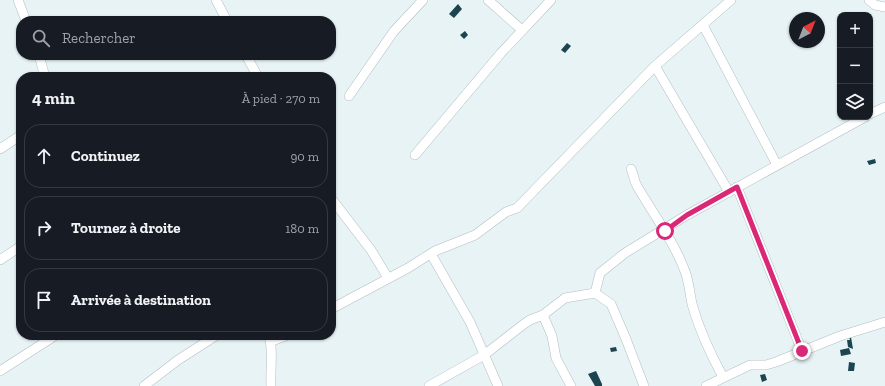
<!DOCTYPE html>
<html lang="fr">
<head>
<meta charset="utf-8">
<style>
  body { margin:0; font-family:"Zilla Slab",serif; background:#242831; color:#f1f3f6 }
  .controls { position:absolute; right:12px; top:12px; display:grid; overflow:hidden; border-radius:8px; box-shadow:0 1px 3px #0004 }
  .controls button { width:36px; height:36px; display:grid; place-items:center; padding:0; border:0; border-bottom:1px solid #363941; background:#171b24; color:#f1f3f6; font:20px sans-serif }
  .compass { position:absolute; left:789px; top:12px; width:36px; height:36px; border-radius:50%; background:#171b24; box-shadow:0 1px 3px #0004; rotate:42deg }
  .stop { position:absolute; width:12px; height:12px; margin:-9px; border:3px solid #db2777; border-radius:50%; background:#fff }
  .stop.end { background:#db2777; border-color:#fff; box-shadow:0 1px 4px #0008 }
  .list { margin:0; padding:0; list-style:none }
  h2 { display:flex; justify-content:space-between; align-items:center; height:52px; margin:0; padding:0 16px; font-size:17px }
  h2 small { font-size:13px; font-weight:400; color:#9ea1a6 }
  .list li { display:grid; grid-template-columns:26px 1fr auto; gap:12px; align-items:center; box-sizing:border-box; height:64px; margin:0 8px 8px; padding:0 8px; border:1px solid #363941; border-radius:16px }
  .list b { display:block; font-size:15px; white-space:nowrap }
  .list em { font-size:13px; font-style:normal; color:#9ea1a6 }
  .icon { flex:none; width:22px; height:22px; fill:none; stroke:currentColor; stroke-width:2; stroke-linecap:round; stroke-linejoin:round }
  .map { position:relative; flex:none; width:885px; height:386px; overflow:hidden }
  .search { position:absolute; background:#171b24; box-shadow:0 1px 3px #0004; left:16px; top:16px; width:320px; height:44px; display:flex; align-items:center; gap:10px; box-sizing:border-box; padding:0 14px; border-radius:16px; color:#9ea1a6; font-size:15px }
  .panel { position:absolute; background:#171b24; box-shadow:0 1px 3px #0004; left:16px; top:72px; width:320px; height:268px; border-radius:16px }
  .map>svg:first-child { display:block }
  .building { fill:#1c4550 }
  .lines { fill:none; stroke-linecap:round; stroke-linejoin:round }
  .minor-casing { stroke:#b3bec2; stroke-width:10 }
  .minor { stroke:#fff; stroke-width:9 }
  .route { stroke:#db2777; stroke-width:5 }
</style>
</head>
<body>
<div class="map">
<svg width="885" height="386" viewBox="0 0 885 386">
  <rect width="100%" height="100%" fill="#e8f3f6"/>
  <g class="building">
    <path d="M458 4 462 9 454 18 449 14Z"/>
    <path d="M465 31 468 35 464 39 460 35Z"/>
    <path d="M567 43 571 46 565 53 561 50Z"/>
    <path d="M875 159 876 163 869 165 867 161Z"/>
    <path d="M849 337H851L853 349 848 347 847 340H850Z"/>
    <path d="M616 347 617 351 611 352 610 348Z"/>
    <path d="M849 348 851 354 841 356 840 350Z"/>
    <path d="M849 362 855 363 854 371H848Z"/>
    <path d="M596 371 602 384V386H595L588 374Z"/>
    <path d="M765 374 767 380 762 382 760 375Z"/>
  </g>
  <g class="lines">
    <defs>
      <g id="minor">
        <path d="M18 0 26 21"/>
        <path d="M216 0 227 21"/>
        <path d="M488 0 522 30"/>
        <path d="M869 0 875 5 885 7"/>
        <path d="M703 25 777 165"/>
        <path d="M39 55 45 77"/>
        <path d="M246 55 258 77"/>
        <path d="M655 66 729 192"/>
        <path d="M349 96 394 31 423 0"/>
        <path d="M870 114 885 107"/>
        <path d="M0 149 21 135"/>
        <path d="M415 155 501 53 551 0"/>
        <path d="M631 169C634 175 634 181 637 186 654 215 675 243 686 274 689 284 690 294 692 304 699 329 711 355 723 377"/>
        <path d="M737 187 802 351"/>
        <path d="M331 198 371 250 388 278"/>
        <path d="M431 254 470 322 498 386"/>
        <path d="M0 260 21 246"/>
        <path d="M595 293 611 304 626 339 644 386"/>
        <path d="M331 309 408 268 435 251 475 235 506 212 517 208 655 66 731 0"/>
        <path d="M543 315 552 336 556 358 571 386"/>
        <path d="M268 335C274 345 270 372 271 386"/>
        <path d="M272 341 288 335"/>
        <path d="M0 371 56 335"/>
        <path d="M144 386 178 360 217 335"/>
        <path d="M429 386 484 355 524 324 530 320 543 315 565 298 595 293 600 273 625 253 687 215 865 117"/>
        <path d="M706 386 750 365H766L776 362 840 336 885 322"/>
      </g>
    </defs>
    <use href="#minor" class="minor-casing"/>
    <use href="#minor" class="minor"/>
  </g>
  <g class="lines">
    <path class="route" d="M665 231 687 215 737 187 802 351"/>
  </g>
</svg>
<div class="controls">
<button>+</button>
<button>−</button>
<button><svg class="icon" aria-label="layers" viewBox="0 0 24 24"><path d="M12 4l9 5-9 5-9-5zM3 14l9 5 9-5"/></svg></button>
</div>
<svg class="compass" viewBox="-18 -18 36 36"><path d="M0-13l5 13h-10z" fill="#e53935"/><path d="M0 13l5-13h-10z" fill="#9ea1a6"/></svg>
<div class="stop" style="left:665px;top:231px"></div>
<div class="stop end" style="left:802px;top:351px"></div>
<div class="search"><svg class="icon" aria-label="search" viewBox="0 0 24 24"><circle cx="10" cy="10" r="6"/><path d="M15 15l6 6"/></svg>Rechercher</div>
<section class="panel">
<h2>4 min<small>À pied · 270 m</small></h2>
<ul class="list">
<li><svg class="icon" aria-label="ahead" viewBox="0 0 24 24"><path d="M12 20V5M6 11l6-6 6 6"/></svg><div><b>Continuez</b></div><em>90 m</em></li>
<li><svg class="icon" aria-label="right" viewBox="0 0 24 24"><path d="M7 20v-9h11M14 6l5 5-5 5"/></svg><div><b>Tournez à droite</b></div><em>180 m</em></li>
<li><svg class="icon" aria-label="arrive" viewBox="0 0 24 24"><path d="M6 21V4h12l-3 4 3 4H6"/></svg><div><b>Arrivée à destination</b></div></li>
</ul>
</section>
</div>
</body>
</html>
